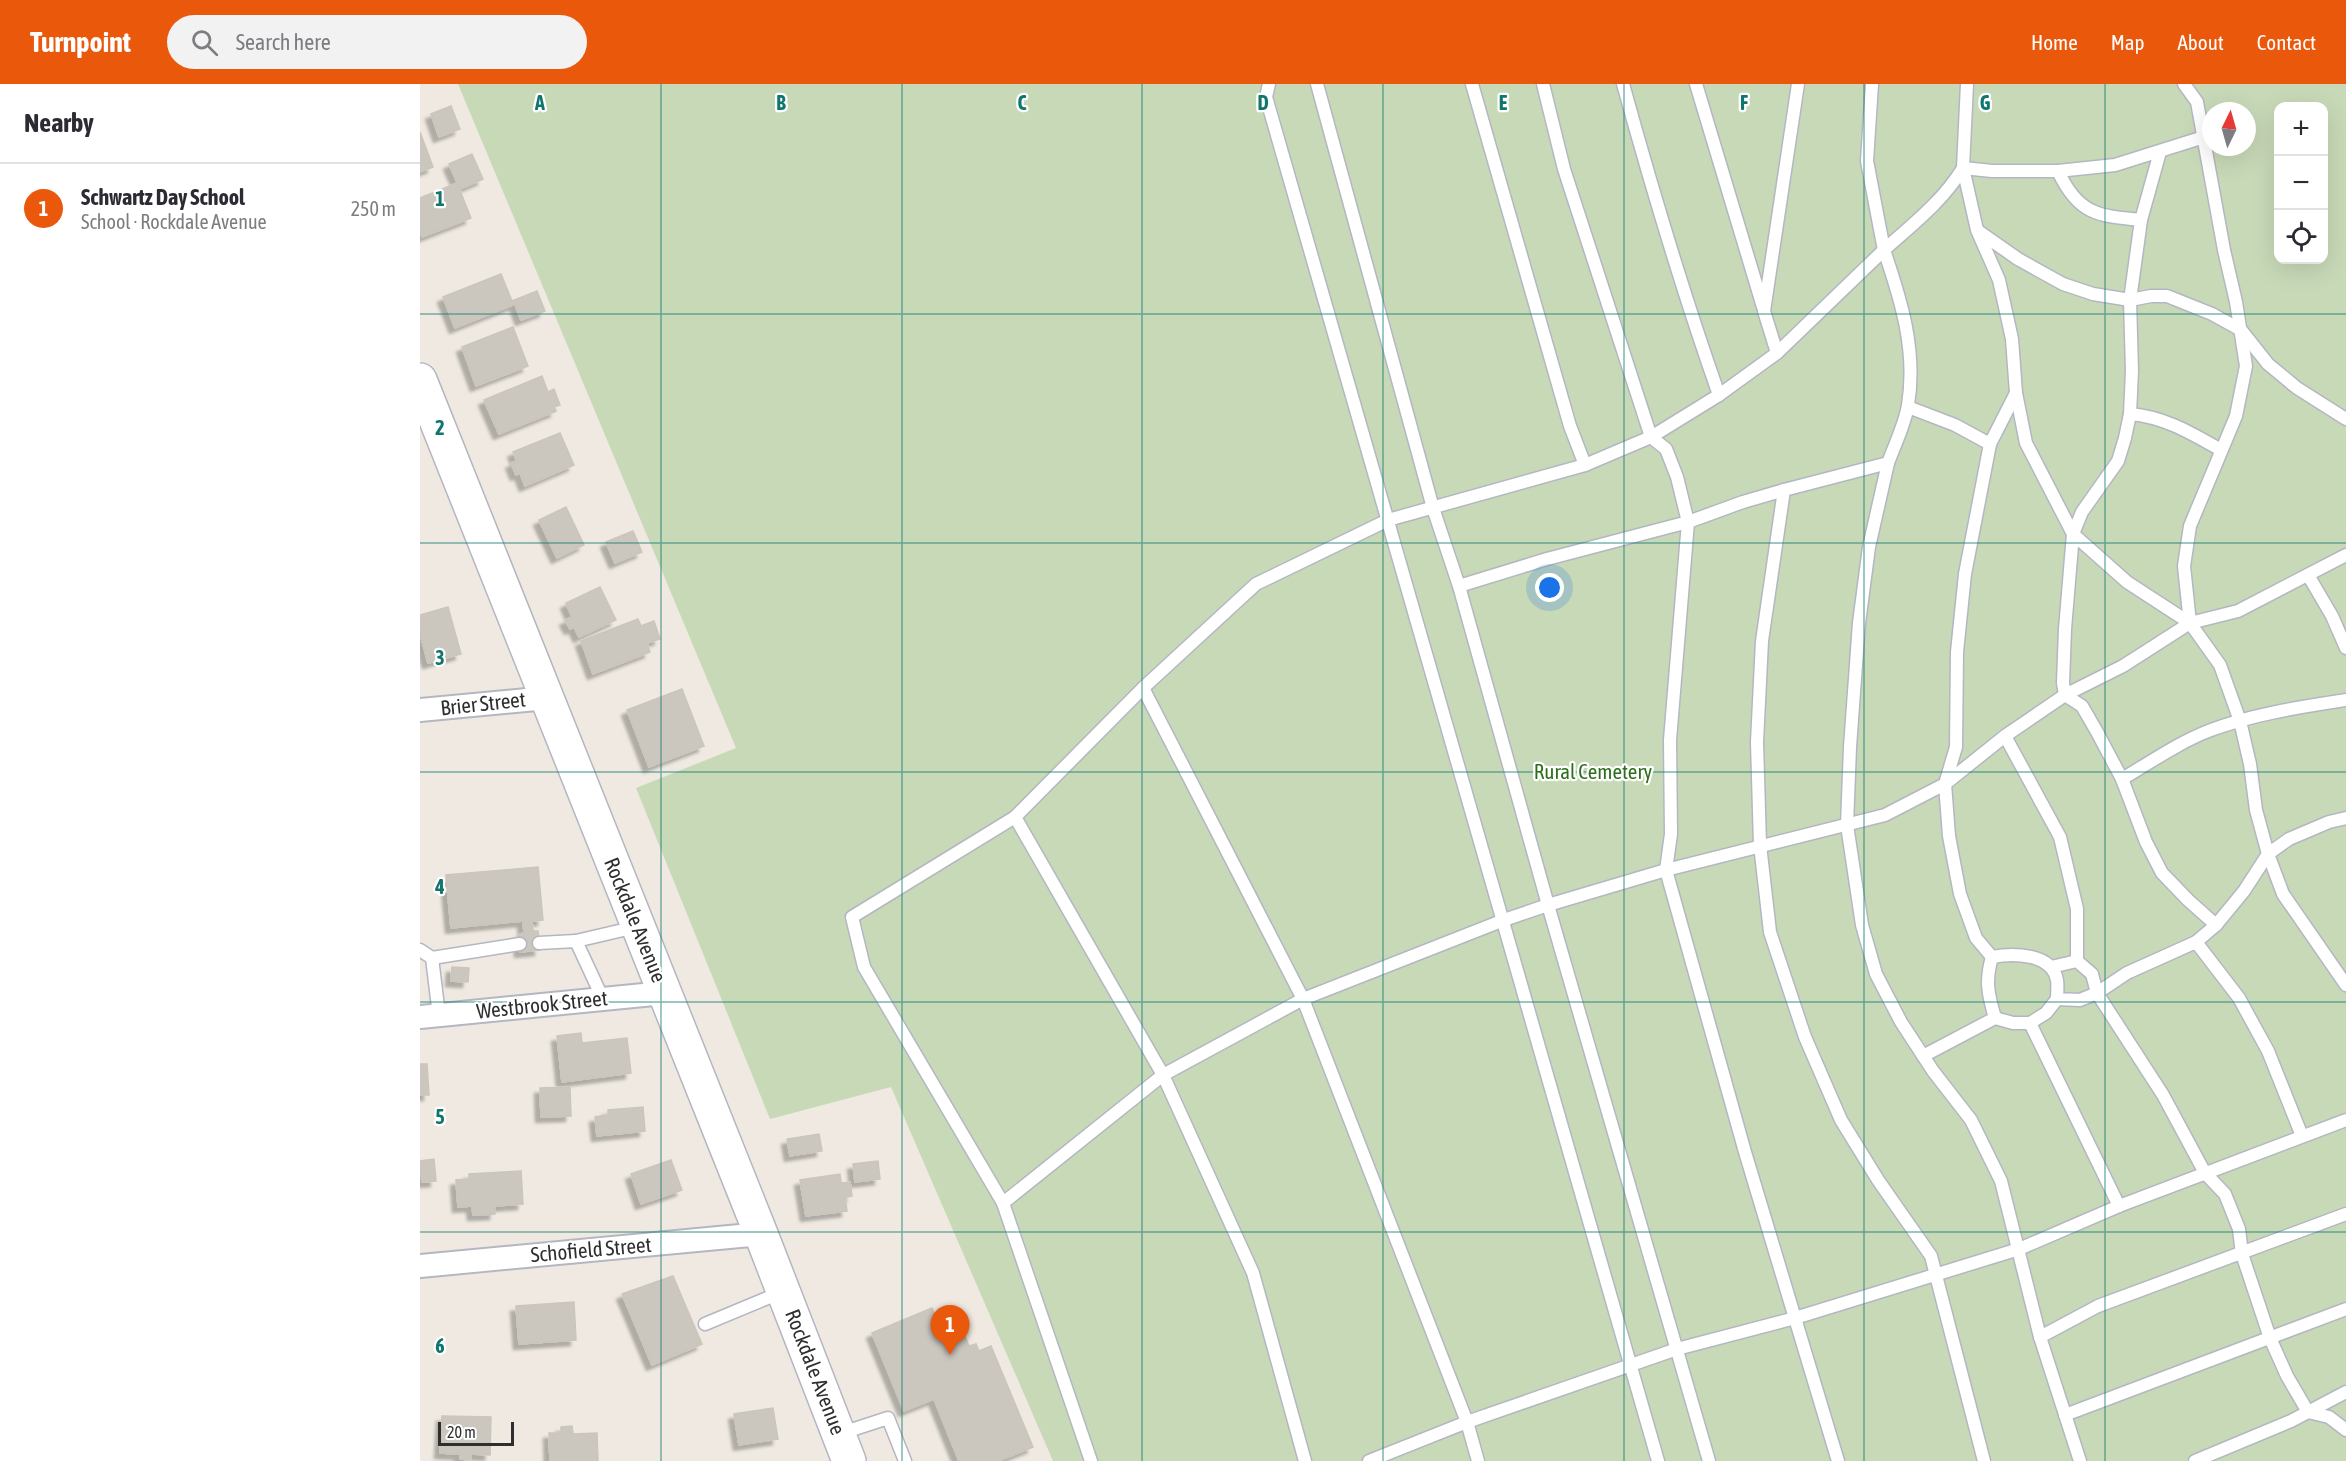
<!DOCTYPE html>
<html lang="en">
<head>
<meta charset="utf-8">
<style>
  body { margin:0; font-family:"Asap Condensed",sans-serif; background:#f2f2f3; color:#2b2b33 }
  .controls { position:absolute; right:18px; top:18px; display:grid; overflow:hidden; border-radius:12px; box-shadow:0 6px 24px #0002 }
  .controls button { width:54px; height:54px; display:grid; place-items:center; padding:0; border:0; border-bottom:2px solid #e1e1e2; background:#fff; color:#2b2b33; font:30px sans-serif }
  .compass { position:absolute; left:1782px; top:18px; width:54px; height:54px; border-radius:50%; background:#fff; box-shadow:0 6px 24px #0002; rotate:5deg }
  .scale { position:absolute; left:18px; bottom:15px; width:76px; box-sizing:border-box; padding-left:6px; border:3px solid #2e2e2e; border-top:0; font-size:16px; line-height:21px; white-space:nowrap; color:#2e2e2e; -webkit-text-stroke:4px #fff; paint-order:stroke }
  .you { position:absolute; left:1130px; top:504px; width:21px; height:21px; margin:-15px; border:4px solid #fff; border-radius:50%; background:#1a73e8; box-shadow:0 0 0 9px #1a73e833 }
  .badge { display:grid; place-items:center; width:39px; height:39px; border-radius:50%; background:#ea580c; color:#fff; font-size:20px; font-weight:700 }
  .pin { position:absolute; translate:-50% -50px; filter:drop-shadow(0 2px 3px #0008) }
  .pin::after { content:''; position:absolute; top:32px; width:21px; height:18px; background:inherit; clip-path:polygon(0 0,100% 0,50% 100%) }
  .list { margin:0; padding:0; list-style:none }
  h2 { display:flex; justify-content:space-between; align-items:center; height:78px; margin:0; padding:0 24px; font-size:26px }
  h2 small { font-size:20px; font-weight:400; color:#7c7c81 }
  .list li { display:grid; grid-template-columns:39px 1fr auto; gap:18px; align-items:center; box-sizing:border-box; height:90px; padding:0 24px; border-top:2px solid #e1e1e2 }
  .list b { display:block; font-size:22px; white-space:nowrap }
  .list p { margin:0; font-size:20px; white-space:nowrap; color:#7c7c81 }
  .list em { font-size:20px; font-style:normal; color:#7c7c81 }
  .icon { flex:none; width:33px; height:33px; fill:none; stroke:currentColor; stroke-width:2; stroke-linecap:round; stroke-linejoin:round }
  .map { position:relative; flex:none; width:1926px; height:1377px; overflow:hidden }
  header { display:flex; align-items:center; gap:36px; box-sizing:border-box; height:84px; padding:0 30px; background:#ea580c; color:#fff }
  header strong { font-size:28px }
  nav { display:flex; gap:33px; margin-inline-start:auto; font-size:21px }
  .search { width:420px; height:54px; background:#f2f2f3; display:flex; align-items:center; gap:15px; box-sizing:border-box; padding:0 21px; border-radius:33px; color:#7c7c81; font-size:22px }
  main { display:flex }
  aside { flex:1; background:#fff }
  .map>svg:first-child { display:block }
  .cemetery { fill:#c8d9b8; fill-rule:evenodd }
  .building { fill:#cbc7bf; stroke:#cbc5ba; stroke-width:1.5; filter:url(#shadow) }
  .lines { fill:none; stroke-linecap:round; stroke-linejoin:round }
  .lane-casing { stroke:#b4b7c1; stroke-width:15 }
  .street-casing { stroke:#b4b7c1; stroke-width:26 }
  .secondary-casing { stroke:#b4b7c1; stroke-width:36 }
  .lane { stroke:#fff; stroke-width:12 }
  .street { stroke:#fff; stroke-width:22 }
  .secondary { stroke:#fff; stroke-width:33 }
  .grid { fill:none; stroke:#0f766e; stroke-width:1.5; stroke-opacity:0.55 }
  .labels { text-anchor:middle; stroke-width:4.5; stroke-linejoin:round; paint-order:stroke }
  .street-label { font-size:21px; fill:#2e2e2e; stroke:#fff }
  .park-label { font-size:21px; fill:#2c6e1b; stroke:#fff }
  .grid-label { font-size:20px; text-anchor:middle; font-weight:bold; fill:#0f766e; stroke:#fff; stroke-width:4.5; stroke-linejoin:round; paint-order:stroke }
</style>
</head>
<body>
<header>
<strong>Turnpoint</strong>
<div class="search"><svg class="icon" aria-label="search" viewBox="0 0 24 24"><circle cx="10" cy="10" r="6"/><path d="M15 15l6 6"/></svg>Search here</div>
<nav><a>Home</a><a>Map</a><a>About</a><a>Contact</a></nav>
</header>
<main>
<aside>
<h2>Nearby<small></small></h2>
<ul class="list">
<li><span class="badge">1</span><div><b>Schwartz Day School</b><p>School · Rockdale Avenue</p></div><em>250 m</em></li>
</ul>
</aside>
<div class="map">
<svg width="1926" height="1377" viewBox="0 0 1926 1377">
  <defs>
    <filter id="shadow"><feDropShadow dx="-5.5" dy="5.5" stdDeviation="1.5" flood-color="#0004"/></filter>
  </defs>
  <rect width="100%" height="100%" fill="#efe9e1"/>
  <path class="cemetery" d="M38 0H1926V1377H633L471 1003 350 1035 216 704 316 664ZM1858 22H1904V176H1858ZM1791 27H1827V63H1791Z"/>
  <g class="building">
    <path d="M31 22 40 45 19 53 11 30Z"/>
    <path d="M0 48 13 83 0 88Z"/>
    <path d="M52 70 63 95 40 105 29 80Z"/>
    <path d="M37 99 51 134 2 153 0 147V114Z"/>
    <path d="M81 190 92 217 117 207 125 227 101 236 95 220 35 244 23 213Z"/>
    <path d="M93 243 108 282 56 302 42 263Z"/>
    <path d="M122 292 128 308 134 305 140 321 134 323 136 327 79 350 64 316Z"/>
    <path d="M140 349 154 381 105 402 100 389 96 391 91 379 97 377 93 368Z"/>
    <path d="M146 423 164 461 137 474 119 436Z"/>
    <path d="M213 447 222 468 195 479 186 458Z"/>
    <path d="M180 503 196 536 159 553 154 543 150 545 145 536 152 533 146 519Z"/>
    <path d="M28 523 41 570 8 579 0 549V531Z"/>
    <path d="M218 535 221 542 234 537 240 555 227 559 230 568 173 590 161 557Z"/>
    <path d="M262 605 284 662 229 683 207 626Z"/>
    <path d="M118 783 123 836 112 837 113 847H118L120 866 100 868 99 850 104 849 103 837 31 844 26 791Z"/>
    <path d="M32 883 49 884 48 898 31 897Z"/>
    <path d="M161 949 162 959 207 954 211 989 142 998 137 952Z"/>
    <path d="M0 980H7L9 1011H0Z"/>
    <path d="M150 1003 151 1032 121 1033 120 1004Z"/>
    <path d="M223 1023 225 1047 177 1052 175 1033 188 1031V1026Z"/>
    <path d="M399 1050 402 1067 370 1072 367 1055Z"/>
    <path d="M14 1075 16 1097 2 1098 0 1077Z"/>
    <path d="M251 1076 262 1106 221 1120 211 1090Z"/>
    <path d="M458 1077 460 1095 435 1098 433 1080Z"/>
    <path d="M101 1087 103 1120 75 1122V1130L53 1131 52 1122 38 1123 36 1096 49 1095V1090Z"/>
    <path d="M420 1090 421 1099 430 1098 432 1112 425 1113 427 1127 386 1132 380 1096Z"/>
    <path d="M253 1192 282 1260 232 1281 202 1210Z"/>
    <path d="M154 1218 156 1256 99 1260 96 1222Z"/>
    <path d="M512 1224 516 1233 534 1225 549 1262 556 1260 559 1267 571 1262 613 1363 578 1377H539L514 1315 484 1327 452 1249Z"/>
    <path d="M353 1324 358 1355 319 1361 314 1330Z"/>
    <path d="M22 1332 71 1333 70 1371 51 1370V1376L40 1375V1370L20 1369Z"/>
    <path d="M152 1342 153 1350 177 1349 178 1377H130L129 1349H141V1343Z"/>
  </g>
  <g class="lines">
    <defs>
      <g id="lane">
        <path d="M849 0 846 13 1238 1377"/>
        <path d="M897 0 1013 424 1039 502 1128 821 1289 1377"/>
        <path d="M1052 0 1150 342 1165 381"/>
        <path d="M1123 0 1144 85 1231 353 1246 365 1257 393 1268 438 1250 656 1251 750 1246 786 1325 1068 1418 1377"/>
        <path d="M1203 0C1232 105 1263 209 1299 311"/>
        <path d="M1276 0 1343 223"/>
        <path d="M1547 0 1543 84 1572 87H1638C1658 130 1677 132 1721 136L1710 216 1712 287 1710 330 1705 354 1698 377 1662 428 1653 450 1606 359 1596 309"/>
        <path d="M1764 0 1777 18 1804 166 1816 218 1826 282 1816 332 1770 442 1764 482 1770 539 1818 527 1926 471"/>
        <path d="M1638 87 1695 81 1784 53"/>
        <path d="M1721 136 1740 68"/>
        <path d="M1558 147 1598 175 1643 200 1673 210 1710 216 1731 212H1747L1792 230 1821 246 1848 280 1877 304 1926 335"/>
        <path d="M1357 269 1344 227 1378 0"/>
        <path d="M1488 323 1535 341 1570 360 1596 309 1592 255 1579 196 1557 146 1543 84C1523 117 1493 140 1464 166 1481 216 1497 267 1488 321 1485 340 1475 360 1468 379L1364 406 1342 557 1337 658 1340 761 1350 848 1385 953 1421 1036 1458 1096 1511 1172 1564 1377"/>
        <path d="M1710 330C1745 333 1771 349 1801 366"/>
        <path d="M1570 360 1545 490 1537 568 1536 663 1525 700 1529 752 1540 810 1556 854 1572 873"/>
        <path d="M1468 379 1449 463 1439 539 1430 663 1427 741 1442 841 1456 890 1481 938 1513 987 1551 1036 1581 1097 1620 1253 1660 1377"/>
        <path d="M1653 450 1707 498 1770 539 1800 581 1820 637 1830 680 1836 726 1848 770 1863 810 1926 901"/>
        <path d="M1888 491 1912 532 1926 564"/>
        <path d="M1039 502 1127 475 1268 438 1323 418 1364 406"/>
        <path d="M723 604 883 915 1047 1338 1058 1377"/>
        <path d="M1585 652 1640 753 1657 825V877"/>
        <path d="M1702 695C1731 678 1759 658 1791 646 1833 630 1881 623 1926 616"/>
        <path d="M595 733 743 991 833 1189 885 1377"/>
        <path d="M1796 841 1824 807 1848 770 1869 755 1909 738 1926 734"/>
        <path d="M156 857 216 843"/>
        <path d="M1776 858 1819 914 1848 967 1882 1052"/>
        <path d="M119 859 156 857 183 915"/>
        <path d="M0 866 12 874 19 931"/>
        <path d="M12 874 100 860"/>
        <path d="M1631 883 1657 877 1672 890 1677 909 1743 1011 1785 1089 1805 1110 1819 1145 1822 1170 1850 1254 1867 1292 1888 1328 1909 1333 1926 1346"/>
        <path d="M1637 915 1626 929 1610 939 1699 1122"/>
        <path d="M1575 934 1593 939H1610"/>
        <path d="M1503 972 1575 934C1568 910 1565 897 1572 873 1593 869 1632 869 1637 896 1638 901 1637 909 1637 915L1660 916 1677 909 1707 889 1776 858 1796 841 1768 816 1742 789 1726 758 1702 695 1677 648 1662 622 1645 611 1643 599 1645 545 1653 450"/>
        <path d="M583 1119 743 991 883 915 1084 836 1128 821 1246 786 1465 731 1525 700 1585 652 1645 611 1703 582 1770 539"/>
        <path d="M285 1240 362 1208"/>
        <path d="M1620 1253 1678 1222 1926 1130"/>
        <path d="M1645 1331 1926 1225"/>
        <path d="M419 1350 468 1334 485 1377"/>
        <path d="M671 1377 583 1119 444 883 432 833 595 733 723 604 836 500 968 436 1165 381 1231 353 1299 311 1357 269 1464 166 1447 77 1452 0"/>
        <path d="M949 1377 1047 1338 1257 1265 1375 1234 1599 1165 1699 1122 1926 1036"/>
        <path d="M1775 1377 1871 1337 1926 1308"/>
      </g>
      <g id="street">
        <path d="M0 626 127 614"/>
        <path d="M0 933 244 909"/>
        <path d="M0 1182 341 1150"/>
      </g>
      <path id="secondary" d="M0 296 341 1150 429 1377"/>
    </defs>
    <use href="#lane" class="lane-casing"/>
    <use href="#street" class="street-casing"/>
    <use href="#secondary" class="secondary-casing"/>
    <use href="#lane" class="lane"/>
    <use href="#street" class="street"/>
    <use href="#secondary" class="secondary"/>
  </g>
  <path class="grid" d="M241 0V1377M482 0V1377M722 0V1377M963 0V1377M1204 0V1377M1444 0V1377M1685 0V1377M0 230H1926M0 459H1926M0 688H1926M0 918H1926M0 1148H1926"/>
  <g class="labels">
    <g class="street-label">
      <text transform="translate(63 620) rotate(-6)" y="7">Brier Street</text>
      <text transform="translate(215 836) rotate(68)" y="7">Rockdale Avenue</text>
      <text transform="translate(122 921) rotate(-6)" y="7">Westbrook Street</text>
      <text transform="translate(171 1166) rotate(-5)" y="7">Schofield Street</text>
      <text transform="translate(395 1288) rotate(69)" y="7">Rockdale Avenue</text>
    </g>
    <g class="park-label">
      <text x="1173" y="695">Rural Cemetery</text>
    </g>
  </g>
  <g class="grid-label">
    <text x="120" y="26">A</text>
    <text x="361" y="26">B</text>
    <text x="602" y="26">C</text>
    <text x="843" y="26">D</text>
    <text x="1083" y="26">E</text>
    <text x="1324" y="26">F</text>
    <text x="1565" y="26">G</text>
    <text x="20" y="122">1</text>
    <text x="20" y="351">2</text>
    <text x="20" y="581">3</text>
    <text x="20" y="810">4</text>
    <text x="20" y="1040">5</text>
    <text x="20" y="1269">6</text>
  </g>
</svg>
<div class="controls">
<button>+</button>
<button>−</button>
<button><svg class="icon" aria-label="locate" viewBox="0 0 24 24"><circle cx="12" cy="12" r="6"/><path d="M12 2v4M12 18v4M2 12h4M18 12h4"/></svg></button>
</div>
<svg class="compass" viewBox="-18 -18 36 36"><path d="M0-13l5 13h-10z" fill="#e53935"/><path d="M0 13l5-13h-10z" fill="#7c7c81"/></svg>
<div class="scale">20 m</div>
<div class="you"></div>
<div class="pin badge" style="left:530px;top:1271px">1</div>
</div>
</main>
</body>
</html>
